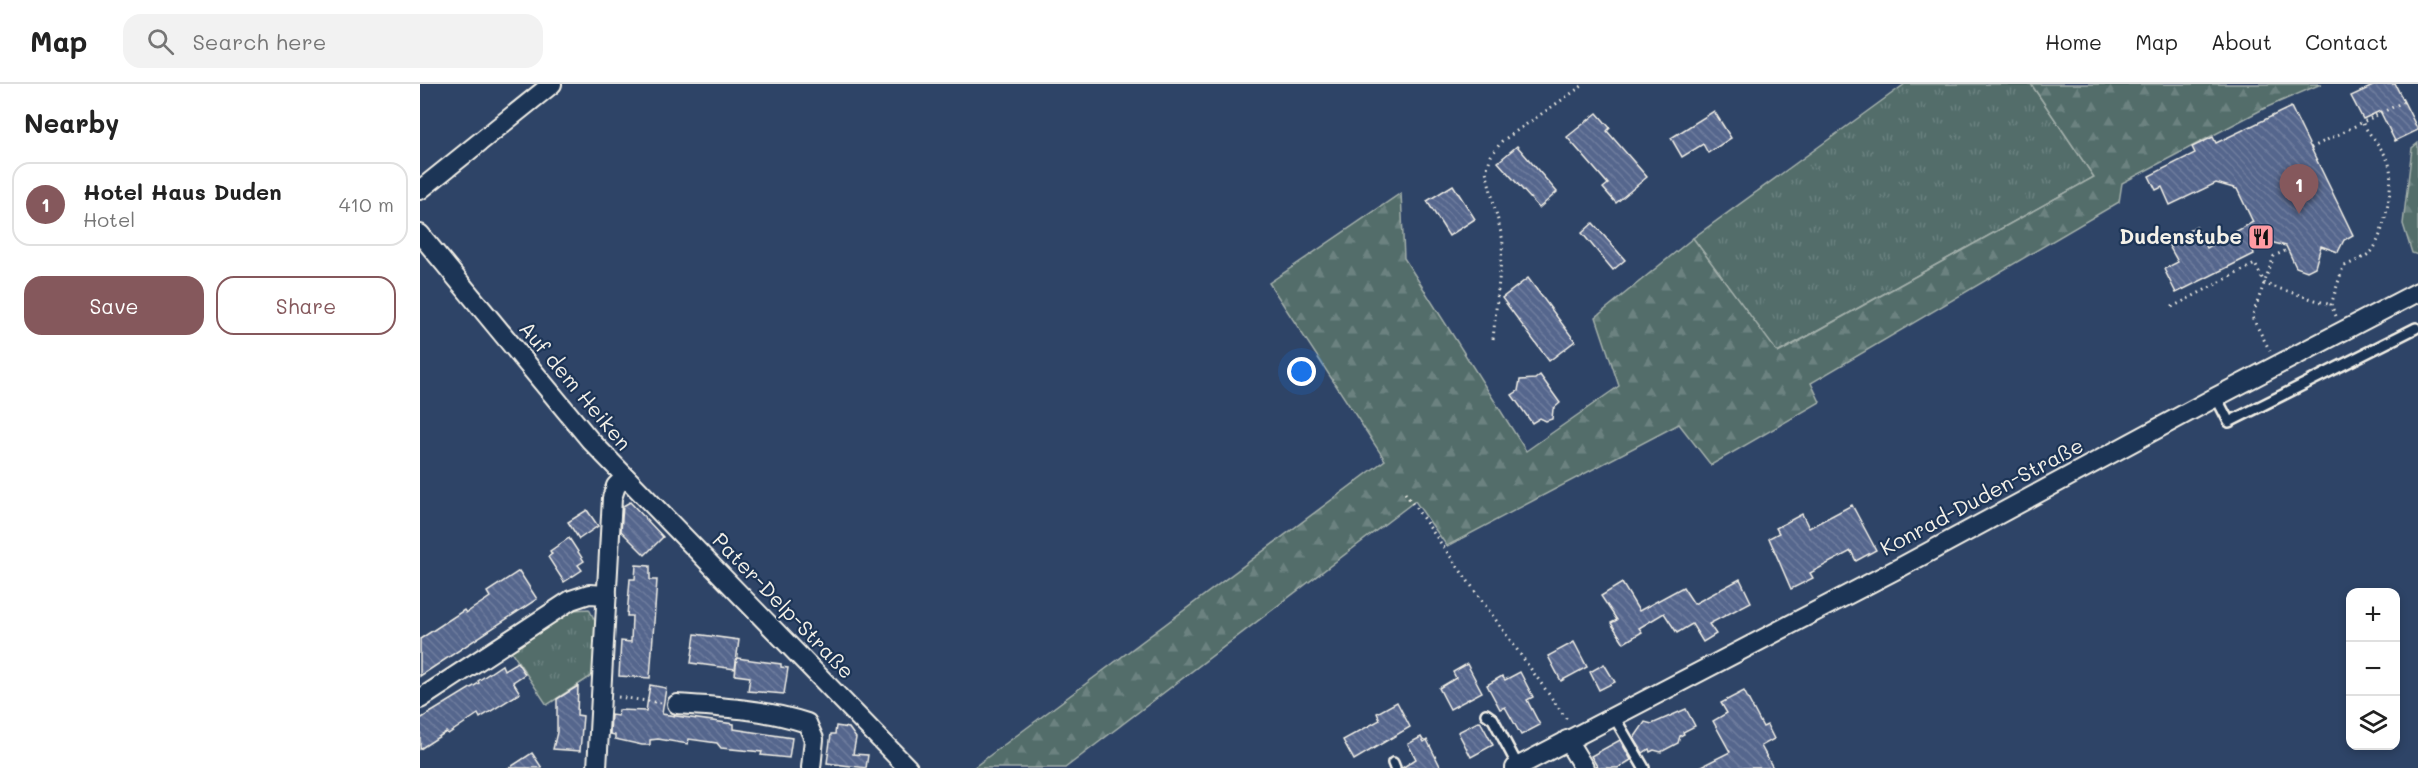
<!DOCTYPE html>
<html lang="en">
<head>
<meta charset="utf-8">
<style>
  body { margin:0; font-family:Mali,sans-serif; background:#f2f2f2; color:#222 }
  .controls { position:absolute; right:18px; bottom:18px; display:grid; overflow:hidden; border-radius:12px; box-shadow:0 3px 9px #0003 }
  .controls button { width:54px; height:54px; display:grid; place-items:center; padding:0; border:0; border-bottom:2px solid #e0e0e0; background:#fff; color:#222; font:30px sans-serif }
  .you { position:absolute; left:882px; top:288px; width:21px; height:21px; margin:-15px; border:4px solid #fff; border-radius:50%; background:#1a73e8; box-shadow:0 0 0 9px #1a73e833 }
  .badge { display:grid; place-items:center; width:39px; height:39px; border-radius:50%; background:#85585c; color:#fff; font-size:20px; font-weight:700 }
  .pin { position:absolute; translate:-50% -50px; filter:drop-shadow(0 2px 3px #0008) }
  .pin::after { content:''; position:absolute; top:32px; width:21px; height:18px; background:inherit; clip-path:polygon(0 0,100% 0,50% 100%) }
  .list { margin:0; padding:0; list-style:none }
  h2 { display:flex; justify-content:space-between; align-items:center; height:78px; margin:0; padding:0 24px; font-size:26px }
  h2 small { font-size:20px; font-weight:400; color:#767676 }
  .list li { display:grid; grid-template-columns:39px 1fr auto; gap:18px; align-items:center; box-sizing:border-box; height:84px; margin:0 12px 12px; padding:0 12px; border:2px solid #e0e0e0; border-radius:18px }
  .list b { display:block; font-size:22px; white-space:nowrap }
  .list p { margin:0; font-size:20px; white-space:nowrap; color:#767676 }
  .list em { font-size:20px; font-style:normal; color:#767676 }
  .actions { display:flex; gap:12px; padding:18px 24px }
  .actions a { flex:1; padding:14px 0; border:2px solid #85585c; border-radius:18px; text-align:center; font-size:21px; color:#85585c }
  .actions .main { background:#85585c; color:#fff }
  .icon { flex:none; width:33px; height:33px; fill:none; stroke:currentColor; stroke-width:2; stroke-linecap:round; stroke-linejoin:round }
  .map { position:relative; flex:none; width:1998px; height:684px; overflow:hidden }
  header { display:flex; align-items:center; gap:36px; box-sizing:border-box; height:84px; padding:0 30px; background:#fff; border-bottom:2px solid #e0e0e0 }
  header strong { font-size:28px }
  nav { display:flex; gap:33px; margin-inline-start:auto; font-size:21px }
  .search { width:420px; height:54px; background:#f2f2f2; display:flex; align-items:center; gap:15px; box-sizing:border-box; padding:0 21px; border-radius:18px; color:#767676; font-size:22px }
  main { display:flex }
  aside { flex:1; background:#fff }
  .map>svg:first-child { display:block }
  .grass { fill:url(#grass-tufts); stroke:#a3afaa; stroke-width:1.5 }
  .forest { fill:url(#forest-firs); stroke:#a3afaa; stroke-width:1.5 }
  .building { fill:url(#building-back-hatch); stroke:#f4f1e8; stroke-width:1.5 }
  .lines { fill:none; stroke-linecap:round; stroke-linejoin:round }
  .lane-casing { stroke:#f4f1e8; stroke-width:14 }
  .street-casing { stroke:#f4f1e8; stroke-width:22 }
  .path { stroke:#f4f1e8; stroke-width:3; stroke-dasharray:1.5 4.5; stroke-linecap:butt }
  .lane { stroke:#1d3557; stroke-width:9 }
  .street { stroke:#1d3557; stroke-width:18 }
  .labels { text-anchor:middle; stroke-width:4.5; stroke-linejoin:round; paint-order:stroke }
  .poi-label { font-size:21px; font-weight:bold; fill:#f4f1e8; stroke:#1d3557; text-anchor:end }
  .street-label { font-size:21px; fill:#f4f1e8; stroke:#1d3557 }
</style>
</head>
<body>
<header>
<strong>Map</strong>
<div class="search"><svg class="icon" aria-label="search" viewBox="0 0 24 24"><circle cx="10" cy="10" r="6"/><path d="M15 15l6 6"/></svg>Search here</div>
<nav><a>Home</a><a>Map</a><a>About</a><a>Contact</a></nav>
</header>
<main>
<aside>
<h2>Nearby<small></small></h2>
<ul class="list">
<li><span class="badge">1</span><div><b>Hotel Haus Duden</b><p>Hotel</p></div><em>410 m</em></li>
</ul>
<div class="actions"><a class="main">Save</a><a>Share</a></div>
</aside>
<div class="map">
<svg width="1998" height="684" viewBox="0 0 1998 684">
  <defs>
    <pattern id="grass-tufts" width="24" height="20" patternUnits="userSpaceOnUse" patternTransform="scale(1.5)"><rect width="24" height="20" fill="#526d6b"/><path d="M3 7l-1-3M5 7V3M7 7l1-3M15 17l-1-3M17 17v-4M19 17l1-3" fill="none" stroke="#6c8280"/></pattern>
    <pattern id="forest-firs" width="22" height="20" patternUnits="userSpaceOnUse" patternTransform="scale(1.5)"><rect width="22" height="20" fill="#526d6b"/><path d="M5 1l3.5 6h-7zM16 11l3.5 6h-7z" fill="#6c8280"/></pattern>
    <pattern id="building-back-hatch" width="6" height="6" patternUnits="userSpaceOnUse" patternTransform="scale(1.5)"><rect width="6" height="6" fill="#55668d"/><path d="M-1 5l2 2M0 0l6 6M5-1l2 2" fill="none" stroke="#6e7c9d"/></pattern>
  </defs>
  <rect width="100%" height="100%" fill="#2e4467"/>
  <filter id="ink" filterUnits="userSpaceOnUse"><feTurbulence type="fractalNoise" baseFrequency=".0167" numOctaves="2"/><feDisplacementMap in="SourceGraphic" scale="12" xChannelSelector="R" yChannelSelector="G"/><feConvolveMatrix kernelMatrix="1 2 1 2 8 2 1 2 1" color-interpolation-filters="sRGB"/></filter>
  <g filter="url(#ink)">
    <g class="grass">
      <path d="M1485 0H1611L1674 93 1357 269 1273 154Z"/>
      <path d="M169 525 176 539 173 591 127 621 91 567 153 526Z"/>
    </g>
    <g class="forest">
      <path d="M1611 0H1901L1845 24 1702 99 1699 118 1391 299 1400 318 1291 381 1259 340 1027 462 995 417 645 684H553L965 376 849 199 981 109 984 174 1106 367 1199 302 1176 233 1273 154 1358 269 1674 93Z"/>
      <path d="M1998 59V171L1992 169 1983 140 1992 64Z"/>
    </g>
    <g class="building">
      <path d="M1957 0H1975L1998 46 1975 57 1960 27 1943 35 1931 12Z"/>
      <path d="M1871 23 1933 151 1924 156 1918 168 1901 162 1895 183 1887 187 1876 183 1866 162 1850 158 1833 166 1834 170 1756 209 1744 185 1758 178 1748 160 1776 142 1787 164 1833 138 1817 105 1796 99 1750 121 1742 103 1736 106 1729 92 1775 69 1772 63 1793 53 1796 59Z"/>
      <path d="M1294 27 1311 54 1288 69 1283 60 1262 73 1251 54Z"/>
      <path d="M1177 29 1190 44 1187 47 1227 93 1196 119 1183 104 1188 100 1147 53Z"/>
      <path d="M1097 62 1137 108 1119 124 1078 78Z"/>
      <path d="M1033 101 1055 135 1029 152 1007 117Z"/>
      <path d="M1173 139 1205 176 1193 186 1162 149Z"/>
      <path d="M1108 194 1155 257 1129 277 1082 214Z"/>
      <path d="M1120 291 1140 319 1133 325 1132 335 1126 337 1120 334 1112 339 1092 311 1098 307 1100 296 1115 295Z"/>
      <path d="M210 418 243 453 225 471 201 447 203 422Z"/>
      <path d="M1432 421 1456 466 1436 477 1431 467 1390 489 1393 494 1371 505 1349 454 1359 449 1356 444 1382 430 1389 444Z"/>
      <path d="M167 426 178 442 159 455 148 438Z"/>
      <path d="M149 454 164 477 158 481 162 486 144 498 128 473 132 470 130 467Z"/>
      <path d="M216 481 230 482V496H237L230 594 199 592 201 557 211 558 212 532H207L210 495H215Z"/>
      <path d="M99 487 117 515 0 592V555L44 526 46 529 70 513 67 508Z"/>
      <path d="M1320 495 1331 518 1289 540 1296 550 1283 558 1272 540 1257 549 1244 529 1219 544 1222 548 1204 559 1191 539 1197 536 1181 512 1202 499 1219 527 1263 503 1274 520Z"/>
      <path d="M275 550 319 556 315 585 271 579Z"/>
      <path d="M1154 558 1167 583 1141 597 1128 572Z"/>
      <path d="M317 574 361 580V583L368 584 364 610 328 607 330 593 315 591Z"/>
      <path d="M97 578 105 590 93 598 100 609 60 634 58 630 28 650 26 648 0 665V635L59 599 58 597 82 581 84 586Z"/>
      <path d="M1047 580 1062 608 1030 625 1019 604 1036 594 1033 588Z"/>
      <path d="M1184 580 1195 598 1179 606 1170 588Z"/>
      <path d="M1100 588 1113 613 1107 616 1120 641 1101 651 1085 623 1080 625 1067 601 1082 592 1085 596Z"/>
      <path d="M230 601 246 604 242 630 314 640V645L372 654 369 674 341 671 342 668 301 664 297 659 269 655 268 660 238 655 230 656V661H222L195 655V651L190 650 191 631 198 632 199 626 226 627Z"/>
      <path d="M158 602 157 631 163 632 160 667 133 665 137 648V615Z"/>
      <path d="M1324 607 1343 643 1347 641 1354 655 1341 662 1353 684H1278L1310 668 1293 637 1307 629 1301 619Z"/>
      <path d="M977 618 990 643 934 676 923 656 960 636 957 629Z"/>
      <path d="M1266 625 1275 642 1263 648 1264 650 1260 652 1258 659 1241 668 1234 666 1230 668 1229 665 1223 669 1214 654 1225 638 1232 640Z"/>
      <path d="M1060 637 1073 661 1051 673 1038 648Z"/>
      <path d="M416 642 429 644 436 654 433 670 448 671 446 684 407 679 411 650H415Z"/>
      <path d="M1001 653 1004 658 1007 656 1021 684H982L996 675 988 660Z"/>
      <path d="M1200 656 1211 676 1198 684H1178L1171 672Z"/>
      <path d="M112 669 122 684H89Z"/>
    </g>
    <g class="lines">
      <defs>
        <g id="lane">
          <path d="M1796 313 1809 338 1996 244"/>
          <path d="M1066 630 1073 635 1098 682"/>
          <path d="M1193 631 1224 684"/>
          <path d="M973 679 975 684"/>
        </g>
        <g id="street">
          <path d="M0 106 132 0"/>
          <path d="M0 150 170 356 488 684"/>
          <path d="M0 615 151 516 169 510 187 511"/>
          <path d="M257 620C300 623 345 625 387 639L394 655 391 684"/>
          <path d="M1147 656 1164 684"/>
          <path d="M177 684 192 414 196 402 204 394"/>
          <path d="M1095 684 1481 483 1796 313 1998 208"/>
        </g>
      </defs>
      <use href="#lane" class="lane-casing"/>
      <use href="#street" class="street-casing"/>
      <g class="path">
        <path d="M1891 64 1987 16"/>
        <path d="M1752 223 1835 180 1845 200 1911 221"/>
        <path d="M1916 232 1911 221 1923 183C1932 178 1945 174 1952 167 1964 151 1976 95 1968 77 1962 63 1949 51 1942 38"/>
        <path d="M1073 255 1083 157 1066 87 1071 72 1082 57 1165 0"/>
        <path d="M1850 267 1832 233 1854 172 1867 166"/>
        <path d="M985 409 1148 637"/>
        <path d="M198 613 242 619"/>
      </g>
      <use href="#lane" class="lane"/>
      <use href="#street" class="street"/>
    </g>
  </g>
  <defs>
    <symbol id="restaurant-square" viewBox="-11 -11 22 22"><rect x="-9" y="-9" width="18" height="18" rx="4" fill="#ff9aa2" stroke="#1d3557"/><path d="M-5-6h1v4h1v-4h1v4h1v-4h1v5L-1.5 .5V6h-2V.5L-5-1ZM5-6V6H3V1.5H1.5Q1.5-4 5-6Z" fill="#111"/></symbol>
  </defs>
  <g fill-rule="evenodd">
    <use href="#restaurant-square" x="1826" y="138" width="30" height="30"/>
  </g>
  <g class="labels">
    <g class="poi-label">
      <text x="1822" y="160">Dudenstube</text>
    </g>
    <g class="street-label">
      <text transform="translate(155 302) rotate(50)" y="7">Auf dem Heiken</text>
      <text transform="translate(1562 413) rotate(-28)" y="7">Konrad-Duden-Straße</text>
      <text transform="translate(363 522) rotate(46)" y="7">Pater-Delp-Straße</text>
    </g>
  </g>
</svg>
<div class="controls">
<button>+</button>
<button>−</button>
<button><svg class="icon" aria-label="layers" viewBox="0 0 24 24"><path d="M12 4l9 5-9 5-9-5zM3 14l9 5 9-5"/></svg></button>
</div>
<div class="you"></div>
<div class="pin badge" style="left:1879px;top:130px">1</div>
</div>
</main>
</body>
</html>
